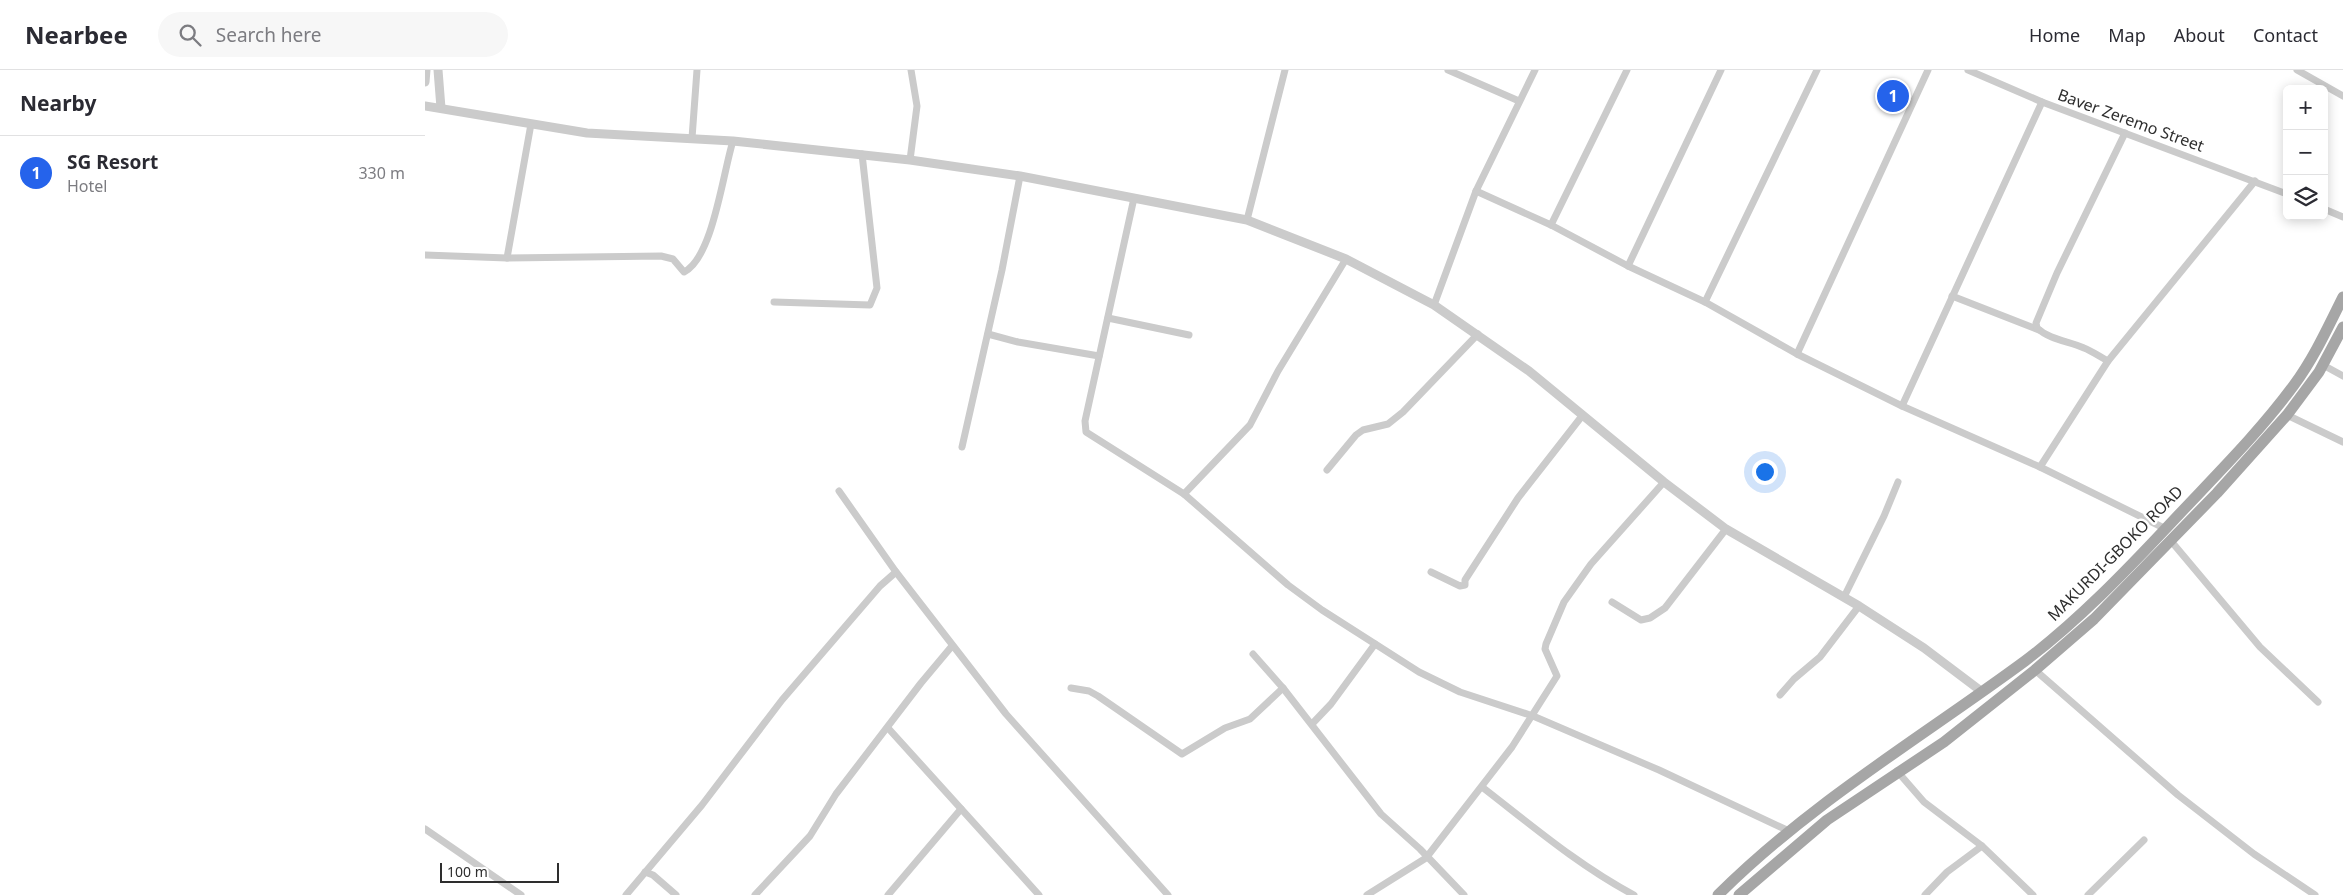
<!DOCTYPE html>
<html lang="en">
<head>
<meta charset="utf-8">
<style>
  body { margin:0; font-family:"Noto Sans",sans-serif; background:#f7f7f7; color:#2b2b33 }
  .controls { position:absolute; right:15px; top:15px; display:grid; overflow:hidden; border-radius:8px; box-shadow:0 2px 12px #0003 }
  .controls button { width:45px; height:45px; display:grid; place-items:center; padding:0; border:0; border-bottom:1px solid #e1e1e2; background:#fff; color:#2b2b33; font:25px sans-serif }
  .scale { position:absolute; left:15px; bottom:12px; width:119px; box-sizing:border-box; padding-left:5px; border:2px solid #2e2e2e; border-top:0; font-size:14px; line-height:18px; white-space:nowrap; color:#2e2e2e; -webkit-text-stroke:4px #fff; paint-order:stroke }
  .you { position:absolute; left:1339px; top:401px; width:18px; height:18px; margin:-12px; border:4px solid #fff; border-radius:50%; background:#1a73e8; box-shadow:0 0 0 8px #1a73e833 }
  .badge { display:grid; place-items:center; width:32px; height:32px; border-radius:50%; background:#2563eb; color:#fff; font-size:16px; font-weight:700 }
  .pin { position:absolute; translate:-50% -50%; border:2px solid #fff; box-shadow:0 1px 5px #0006 }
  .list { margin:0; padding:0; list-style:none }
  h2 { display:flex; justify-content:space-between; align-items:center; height:65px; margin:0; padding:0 20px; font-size:21px }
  h2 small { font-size:16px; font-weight:400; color:#7c7c81 }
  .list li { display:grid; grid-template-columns:32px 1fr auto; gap:15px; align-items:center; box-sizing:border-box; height:75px; padding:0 20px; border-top:1px solid #e1e1e2 }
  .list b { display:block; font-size:19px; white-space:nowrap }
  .list p { margin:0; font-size:16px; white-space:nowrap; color:#7c7c81 }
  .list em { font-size:16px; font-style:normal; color:#7c7c81 }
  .icon { flex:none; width:28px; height:28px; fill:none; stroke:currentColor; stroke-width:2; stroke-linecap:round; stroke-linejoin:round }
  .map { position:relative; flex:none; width:1918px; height:825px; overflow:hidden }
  header { display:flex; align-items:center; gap:30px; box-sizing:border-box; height:70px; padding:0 25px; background:#fff; border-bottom:1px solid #e1e1e2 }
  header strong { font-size:24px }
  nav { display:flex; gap:28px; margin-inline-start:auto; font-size:18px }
  .search { width:350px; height:45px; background:#f7f7f7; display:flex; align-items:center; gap:12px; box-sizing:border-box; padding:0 18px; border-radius:28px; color:#7c7c81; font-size:19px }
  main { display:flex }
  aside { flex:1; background:#fff }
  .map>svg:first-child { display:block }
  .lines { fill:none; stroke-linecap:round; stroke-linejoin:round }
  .minor { stroke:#cbcbcb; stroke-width:7 }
  .tertiary { stroke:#cbcbcb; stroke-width:9 }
  .primary { stroke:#a6a6a6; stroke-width:11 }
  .labels { text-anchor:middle; stroke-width:5; stroke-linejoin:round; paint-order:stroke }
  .street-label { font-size:16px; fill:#2e2e2e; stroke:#fff }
</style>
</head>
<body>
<header>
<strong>Nearbee</strong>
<div class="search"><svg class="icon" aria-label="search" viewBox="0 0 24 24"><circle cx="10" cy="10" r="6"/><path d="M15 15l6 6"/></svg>Search here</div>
<nav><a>Home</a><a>Map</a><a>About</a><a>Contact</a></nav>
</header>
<main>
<aside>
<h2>Nearby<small></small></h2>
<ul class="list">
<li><span class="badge">1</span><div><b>SG Resort</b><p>Hotel</p></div><em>330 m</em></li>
</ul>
</aside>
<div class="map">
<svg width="1918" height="825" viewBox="0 0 1918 825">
  <rect width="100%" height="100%" fill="#fff"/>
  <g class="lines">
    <g class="minor">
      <path d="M1023 0 1094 31"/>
      <path d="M1543 0 1617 32 1862 124"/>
      <path d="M1872 0 1918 26"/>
      <path d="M267 68 272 0"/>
      <path d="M485 90 492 36 486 0"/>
      <path d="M1051 121 1126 155 1203 196 1280 232 1372 284 1477 336 1615 397 1741 459"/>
      <path d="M709 128 660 351 661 362 759 424 863 515 897 540 994 602 1035 622 1108 646 1234 700 1364 761"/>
      <path d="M1899 139 1918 147"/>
      <path d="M822 150 860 0"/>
      <path d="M1126 155 1202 0"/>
      <path d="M0 185 82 188 236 186 248 189 259 202C288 188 298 102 308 71"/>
      <path d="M82 188 106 54"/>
      <path d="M1203 196 1296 0"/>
      <path d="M1527 226 1614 260"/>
      <path d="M349 232 445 235 452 218 437 84"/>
      <path d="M1280 232 1392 0"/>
      <path d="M1009 235 1051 121 1110 0"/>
      <path d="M683 248 764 265"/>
      <path d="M563 264 593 272 674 286"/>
      <path d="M1372 284 1503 0"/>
      <path d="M1683 291C1675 287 1667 281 1659 278 1643 271 1625 270 1612 258L1611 253 1632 203 1700 63"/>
      <path d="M1898 295 1918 306"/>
      <path d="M1477 336 1617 32"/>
      <path d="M1862 345 1918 372"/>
      <path d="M537 377 577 200 595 106"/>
      <path d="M1615 397 1683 291 1830 111"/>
      <path d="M902 400 931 365 938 360 963 354 978 342 1053 264"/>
      <path d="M414 421 471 502 581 644 743 825"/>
      <path d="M759 424 825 355 853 301 921 189"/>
      <path d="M1746 471 1835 577 1893 632"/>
      <path d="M1006 502 1035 516 1040 515V510L1093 428 1157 346"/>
      <path d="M1419 527 1459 446 1473 412"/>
      <path d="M1187 532 1216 550 1225 548 1240 538 1301 459"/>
      <path d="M828 584 858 618 956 744 995 779 1039 825"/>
      <path d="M1610 600 1753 725 1829 784 1890 825"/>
      <path d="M646 618 664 621 673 626 757 684 800 658 825 649 858 618"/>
      <path d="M1355 625 1369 609 1395 587 1434 536"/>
      <path d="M887 654 906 634 950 574"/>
      <path d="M463 658 614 825"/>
      <path d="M1472 701 1499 732 1557 776 1608 825"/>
      <path d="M1057 717C1105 754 1154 796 1209 825"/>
      <path d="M0 759 96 825"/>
      <path d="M220 802 228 805 251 825"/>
      <path d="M201 825 277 735 357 630 455 516 471 502"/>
      <path d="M330 825 385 766 411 724 496 613 527 576"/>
      <path d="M463 825 536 739"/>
      <path d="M942 825 1001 788 1087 677 1132 606 1120 579 1121 574 1139 532 1166 494 1239 412"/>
      <path d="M1500 825 1522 802 1557 776"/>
      <path d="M1663 825 1719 770"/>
    </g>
    <g class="tertiary">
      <path d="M13 0 16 38"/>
      <path d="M0 12 1 0"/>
      <path d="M0 36 162 63 308 71 485 90 595 106 822 150 921 189 1009 235 1104 301 1239 412 1301 459 1434 536 1499 578 1556 621"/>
    </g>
    <g class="primary">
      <path d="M1293 825C1384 734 1497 667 1600 591 1653 551 1701 501 1746 453 1788 408 1833 364 1869 315 1889 288 1903 257 1918 227"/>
      <path d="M1314 825 1402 750 1519 672 1610 600 1669 549 1792 423 1862 345 1894 302 1918 257"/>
    </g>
  </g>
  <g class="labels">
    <g class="street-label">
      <text transform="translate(1706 50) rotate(20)" y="6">Baver Zeremo Street</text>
      <text transform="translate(1690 483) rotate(-45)" y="6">MAKURDI-GBOKO ROAD</text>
    </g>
  </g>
</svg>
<div class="controls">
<button>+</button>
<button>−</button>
<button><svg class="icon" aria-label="layers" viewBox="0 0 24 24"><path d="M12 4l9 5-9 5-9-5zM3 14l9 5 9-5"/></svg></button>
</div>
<div class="scale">100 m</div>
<div class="you"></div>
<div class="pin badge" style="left:1468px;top:26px">1</div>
</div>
</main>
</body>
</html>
